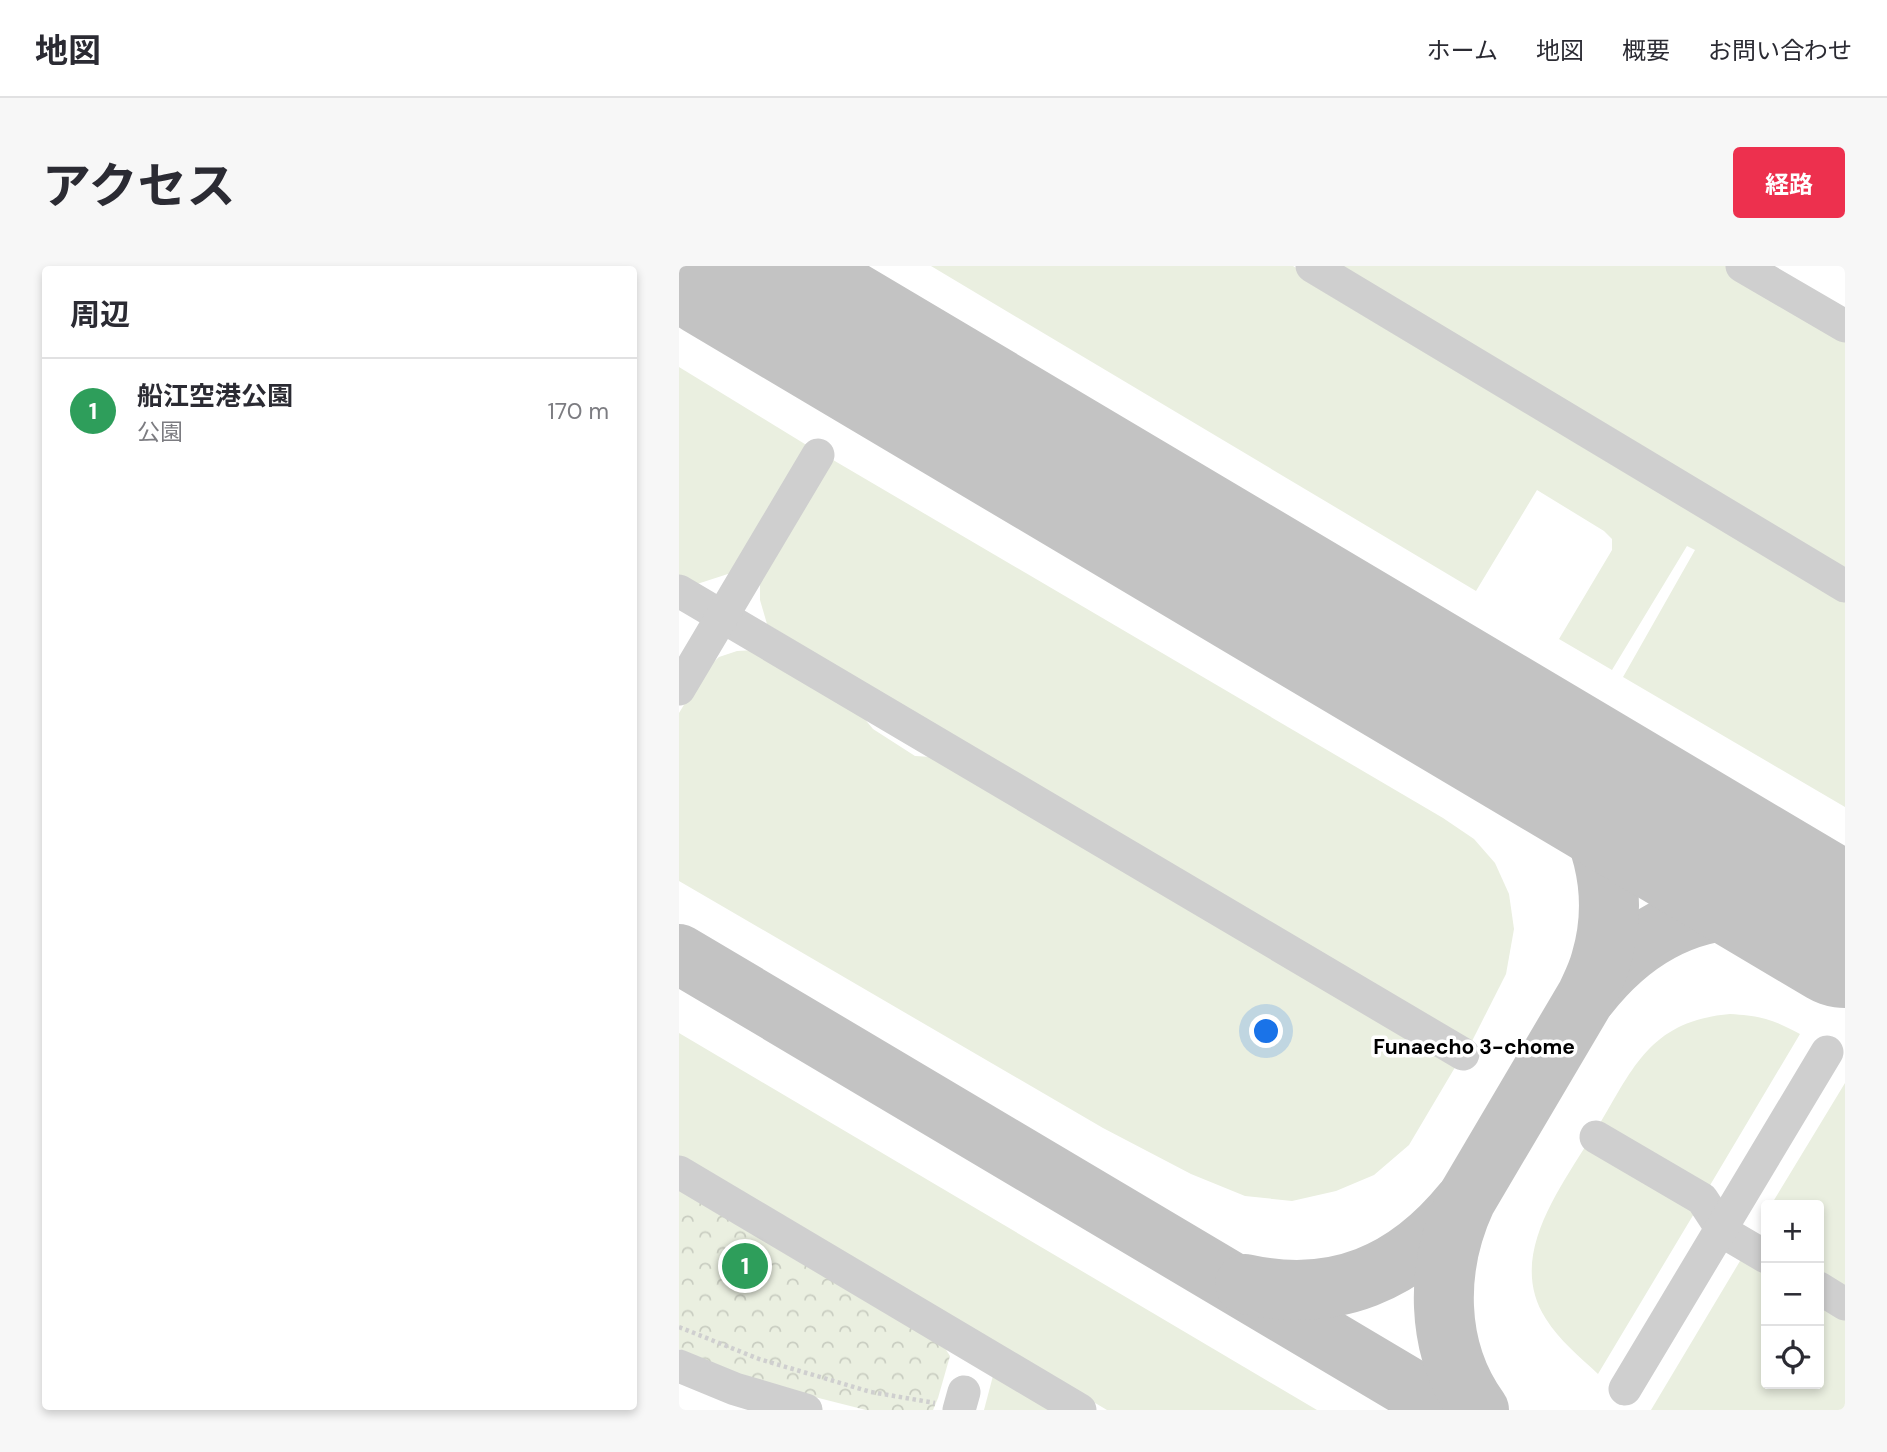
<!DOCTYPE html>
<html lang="ja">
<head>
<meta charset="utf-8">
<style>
  body { margin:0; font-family:"DM Sans","Noto Sans JP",sans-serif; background:#f7f7f7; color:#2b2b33 }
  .controls { position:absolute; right:21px; bottom:21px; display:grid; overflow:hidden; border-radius:7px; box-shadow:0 4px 10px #0003 }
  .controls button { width:63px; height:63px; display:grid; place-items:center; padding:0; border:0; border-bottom:2px solid #e1e1e2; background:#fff; color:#2b2b33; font:35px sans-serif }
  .you { position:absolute; left:588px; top:766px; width:24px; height:24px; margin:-18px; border:5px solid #fff; border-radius:50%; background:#1a73e8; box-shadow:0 0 0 10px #1a73e833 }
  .badge { display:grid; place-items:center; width:46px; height:46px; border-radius:50%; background:#ed304e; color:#fff; font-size:23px; font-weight:700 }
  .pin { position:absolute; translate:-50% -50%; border:4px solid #fff; box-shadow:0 2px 7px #0006 }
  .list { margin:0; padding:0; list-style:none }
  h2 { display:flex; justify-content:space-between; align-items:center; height:91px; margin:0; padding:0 28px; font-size:30px }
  h2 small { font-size:23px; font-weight:400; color:#7c7c81 }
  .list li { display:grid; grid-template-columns:46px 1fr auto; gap:21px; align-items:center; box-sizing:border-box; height:105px; padding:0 28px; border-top:2px solid #e1e1e2 }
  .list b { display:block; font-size:26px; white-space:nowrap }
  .list p { margin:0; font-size:23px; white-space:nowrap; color:#7c7c81 }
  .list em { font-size:23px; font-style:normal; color:#7c7c81 }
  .icon { flex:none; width:38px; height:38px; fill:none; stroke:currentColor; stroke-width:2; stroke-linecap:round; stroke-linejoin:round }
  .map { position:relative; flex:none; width:1166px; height:1144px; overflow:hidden; border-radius:7px }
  header { display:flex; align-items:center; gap:42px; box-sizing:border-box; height:98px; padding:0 35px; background:#fff; border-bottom:2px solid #e1e1e2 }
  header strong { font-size:33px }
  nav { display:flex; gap:38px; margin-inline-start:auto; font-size:24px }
  .intro { display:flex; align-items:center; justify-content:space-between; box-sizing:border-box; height:168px; padding:0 42px }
  h1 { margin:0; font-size:49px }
  .button { padding:18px 32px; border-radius:7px; background:#ed304e; color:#fff; font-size:24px; font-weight:700 }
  main { display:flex; gap:42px; padding:0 42px }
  aside { flex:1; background:#fff; border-radius:7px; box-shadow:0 4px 10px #0003 }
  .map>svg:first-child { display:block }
  .grass { fill:#eaefe0 }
  .park { fill:url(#park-crowns) }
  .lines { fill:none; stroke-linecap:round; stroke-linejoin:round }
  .taxiway { stroke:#c3c3c3; stroke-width:60 }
  .runway { stroke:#c3c3c3; stroke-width:150 }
  .path { stroke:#cfcfcf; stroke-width:4.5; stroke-dasharray:3.5 3.5; stroke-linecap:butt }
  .minor { stroke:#cfcfcf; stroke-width:33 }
  .labels { text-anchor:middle; stroke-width:7; stroke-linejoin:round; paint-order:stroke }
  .neighbourhood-label { font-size:21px; font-weight:bold; fill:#000; stroke:#fff }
</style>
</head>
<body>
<header>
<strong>地図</strong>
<nav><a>ホーム</a><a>地図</a><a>概要</a><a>お問い合わせ</a></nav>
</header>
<div class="intro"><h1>アクセス</h1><a class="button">経路</a></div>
<main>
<aside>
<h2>周辺<small></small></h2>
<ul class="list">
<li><span class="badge" style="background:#2e9e5b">1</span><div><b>船江空港公園</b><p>公園</p></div><em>170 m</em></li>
</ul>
</aside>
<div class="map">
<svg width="1166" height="1144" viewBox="0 0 1166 1144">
  <defs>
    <pattern id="park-crowns" width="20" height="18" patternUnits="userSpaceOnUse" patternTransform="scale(1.75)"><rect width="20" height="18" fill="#eaefe0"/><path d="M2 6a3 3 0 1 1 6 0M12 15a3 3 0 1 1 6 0" fill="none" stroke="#c9cdc1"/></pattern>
  </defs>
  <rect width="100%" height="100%" fill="#fff"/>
  <g class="grass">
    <path d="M252 0H614L1166 327V541L944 411 1016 284 1008 280 933 404 880 373 933 284V273L925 265 858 224 797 325Z"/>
    <path d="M647 0H1050L1166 68V308Z"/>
    <path d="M0 101 134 183 55 306 15 319 0 313Z"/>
    <path d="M149 191 764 552 795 573 816 597 830 628 835 663 827 708 789 783 88 358 81 334V315Z"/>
    <path d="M76 384 175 440 194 463 236 490 269 492 778 798 730 879 695 909 657 925 613 935 566 930 512 908 424 862 0 615V447L26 404 40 391 58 385Z"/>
    <path d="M1051 748C1082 750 1093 753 1121 768L1027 926 919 861C955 800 972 755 1051 748Z"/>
    <path d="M0 767 638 1144H428L0 891Z"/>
    <path d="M1166 817V1026L1140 1011V939H1092Z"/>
    <path d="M909 876 1019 941 919 1108C901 1091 880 1074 867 1053 828 993 878 927 909 876Z"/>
    <path d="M1064 990 1087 1006V1037L1084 1042 1087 1045V1118H1140V1032L1166 1048V1144H972Z"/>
    <path d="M315 1106 390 1144H305Z"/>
  </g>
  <path class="park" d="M0 921 264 1079 271 1090 259 1132 254 1144H187L104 1123 66 1110 0 1083Z"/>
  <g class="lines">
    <g class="taxiway">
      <path d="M0 688 768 1144"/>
      <path d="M909 729C949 678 1001 644 1068 643 1097 642 1125 651 1152 659"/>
      <path d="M566 1018C656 1038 727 1007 784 937"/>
      <path d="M800 1144C755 1082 756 1001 787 934L908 729C913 718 919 706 922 694 942 626 923 556 877 504 866 492 852 483 840 473"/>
    </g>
    <path class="runway" d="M43 0 1166 667"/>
    <path class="path" d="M0 1061 80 1093 192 1126 256 1137"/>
    <g class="minor">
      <path d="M633 0 1166 320"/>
      <path d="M1063 0 1166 60"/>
      <path d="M0 325 784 788"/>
      <path d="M0 423 139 189"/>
      <path d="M917 871 1023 933 1042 962"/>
      <path d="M0 906 401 1144"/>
      <path d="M1041 964 1087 991"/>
      <path d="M1140 1022 1166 1038"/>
      <path d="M0 1100 56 1123 127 1144"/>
      <path d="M946 1123 1148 786"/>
      <path d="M280 1144 285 1126"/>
    </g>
  </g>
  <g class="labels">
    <g class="neighbourhood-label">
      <text x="795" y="788">Funaecho 3-chome</text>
    </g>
  </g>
</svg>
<div class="controls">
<button>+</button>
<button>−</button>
<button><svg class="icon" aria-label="locate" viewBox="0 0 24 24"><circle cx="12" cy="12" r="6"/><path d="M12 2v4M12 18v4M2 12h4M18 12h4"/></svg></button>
</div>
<div class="you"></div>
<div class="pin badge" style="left:66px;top:1000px;background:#2e9e5b">1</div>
</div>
</main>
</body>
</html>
